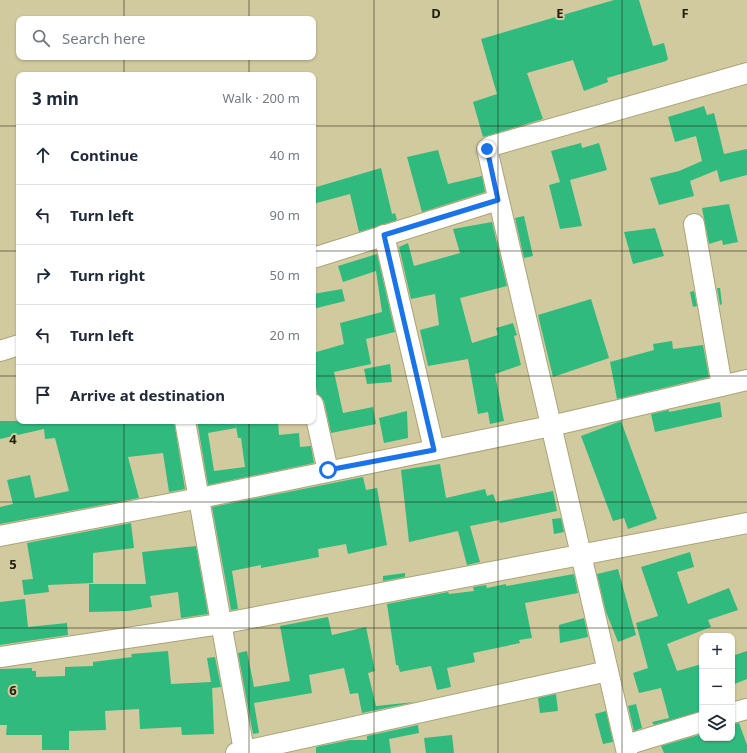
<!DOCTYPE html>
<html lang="en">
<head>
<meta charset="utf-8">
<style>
  body { margin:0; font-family:"Noto Sans",sans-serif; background:#f2f2f3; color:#1f2937 }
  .controls { position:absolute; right:12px; bottom:12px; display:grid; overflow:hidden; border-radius:8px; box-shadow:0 1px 3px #0004 }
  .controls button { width:36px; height:36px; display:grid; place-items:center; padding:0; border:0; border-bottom:1px solid #e0e1e3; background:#fff; color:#1f2937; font:20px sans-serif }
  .stop { position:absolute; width:12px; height:12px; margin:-9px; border:3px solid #1a73e8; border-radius:50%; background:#fff }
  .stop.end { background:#1a73e8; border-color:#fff; box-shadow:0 1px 4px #0008 }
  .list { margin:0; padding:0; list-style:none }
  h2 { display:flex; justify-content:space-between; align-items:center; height:52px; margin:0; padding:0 16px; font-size:17px }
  h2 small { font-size:13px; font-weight:400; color:#747a83 }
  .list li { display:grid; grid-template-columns:26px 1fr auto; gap:12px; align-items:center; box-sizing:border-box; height:60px; padding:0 16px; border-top:1px solid #e0e1e3 }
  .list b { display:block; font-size:15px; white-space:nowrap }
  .list em { font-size:13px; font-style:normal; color:#747a83 }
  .icon { flex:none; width:22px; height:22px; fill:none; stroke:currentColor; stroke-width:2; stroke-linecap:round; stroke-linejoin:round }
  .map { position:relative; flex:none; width:747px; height:753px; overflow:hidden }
  .search { position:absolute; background:#fff; box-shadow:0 1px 3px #0004; left:16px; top:16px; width:300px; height:44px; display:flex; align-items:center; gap:10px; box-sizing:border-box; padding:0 14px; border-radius:8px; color:#747a83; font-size:15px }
  .panel { position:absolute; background:#fff; box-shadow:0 1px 3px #0004; left:16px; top:72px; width:300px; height:352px; border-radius:8px }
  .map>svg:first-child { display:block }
  .building { fill:#30ba7e }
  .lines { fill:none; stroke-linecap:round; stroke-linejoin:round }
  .minor-casing { stroke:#aba479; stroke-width:22 }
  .minor { stroke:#fff; stroke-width:20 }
  .route { stroke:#1a73e8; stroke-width:5 }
  .grid { fill:none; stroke:#23200f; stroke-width:1; stroke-opacity:0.55 }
  .grid-label { font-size:13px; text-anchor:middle; font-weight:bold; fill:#23200f; stroke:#d1ca9e; stroke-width:4; stroke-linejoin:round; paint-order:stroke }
</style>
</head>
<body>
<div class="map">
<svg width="747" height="753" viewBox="0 0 747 753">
  <rect width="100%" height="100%" fill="#d1ca9e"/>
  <g class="building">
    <path d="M614 0H639L653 46 664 43 668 59 666 61 607 78 608 82 584 91 573 60 527 73 543 119 483 137 473 102 497 94 481 39Z"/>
    <path d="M704 106 707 115 714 113 724 154 747 149V175L720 182 717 170 690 181 694 196 659 205 650 178 679 171 702 161 696 136 675 142 668 117Z"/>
    <path d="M581 143 582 148 599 143 607 170 570 180 582 226 560 229 549 185 560 182 551 151Z"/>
    <path d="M438 150 448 184 482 176 485 192 422 212 407 157Z"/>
    <path d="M381 168 392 214 395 213 397 220 359 232 350 194 313 204V188Z"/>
    <path d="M729 204 738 242 723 245 722 240 709 244 702 208Z"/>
    <path d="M524 216 533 256 524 258 515 218Z"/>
    <path d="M492 222 507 286 460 298 472 343 498 335 496 328 513 323 517 335 514 336 521 365 495 374 504 421 490 424 488 412 478 414 468 359 428 366 420 330 439 325 435 294 411 299 399 247 408 243 414 266 460 253 453 229Z"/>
    <path d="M655 228 664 256 633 264 624 232Z"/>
    <path d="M377 254 395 332 366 339 371 364 334 372 343 413 373 407 376 424 331 433 324 401 317 393 313 373V353L344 344 340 323 382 312 376 271 343 282 338 266Z"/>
    <path d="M717 288H720L722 304 720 305Z"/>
    <path d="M342 289 345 301 313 309V294Z"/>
    <path d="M694 291 697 306 693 307 690 292Z"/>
    <path d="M591 299 609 358 553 377 538 315Z"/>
    <path d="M672 341 673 349 703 345 709 377 617 399 610 362 654 350 653 344Z"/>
    <path d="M390 364 392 382 367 384 364 369Z"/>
    <path d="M720 402 722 417 655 432 651 414 669 410V412Z"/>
    <path d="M407 411 408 438 384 443 379 418Z"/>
    <path d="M0 421H174L185 489 169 492 163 453 128 457 139 498 0 524V507L13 504 7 480 30 475 35 498 69 491 55 438 45 439 44 429 0 439Z"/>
    <path d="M197 421H235L236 428 208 433 214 471 245 467 241 438H238L235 421H278L279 435 299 433 300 447 311 446 314 463 208 485Z"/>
    <path d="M621 421 657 519 628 529 624 518 613 521 581 436Z"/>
    <path d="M440 464 446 498 485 489 487 496 493 494 496 502 553 491 557 511 500 523 499 520 470 526 480 562 467 565 458 531 409 542 401 470Z"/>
    <path d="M363 477 366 490 377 488 387 545 348 554 346 544 318 549 319 557 261 568V565L232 571 238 609 231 610 212 507Z"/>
    <path d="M561 518 564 532 554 534 552 519Z"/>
    <path d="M131 523 134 548 93 553V583L48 585 49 592 24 595 22 580 33 579 27 543Z"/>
    <path d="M196 546 208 614 181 618 178 592 150 596 152 607 128 611 89 612V584H146L142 552Z"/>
    <path d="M690 552 694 567 677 572 688 604 729 588 738 610 708 620 711 627 667 644 677 671 702 664V711L654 725 652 722 669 718 661 688 639 693 633 673 648 668 636 623 658 616 641 567Z"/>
    <path d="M618 569 636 635 618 642 606 612 597 574Z"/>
    <path d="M405 573V577L383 581V576Z"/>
    <path d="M574 574 578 593 525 603 532 638 519 640 520 643 473 653 475 662 447 668 451 687 437 690 431 666 400 672 398 665H396L387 604 448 592 449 594 474 591 473 587 486 585 487 588 506 584V586Z"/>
    <path d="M25 599 28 627 67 623 68 635 0 645V602Z"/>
    <path d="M328 617 332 635 366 627 375 671 368 673 376 706 415 702 362 713 358 693 350 694 344 668 309 675 312 693 254 703 259 733 253 734 238 653 247 651 254 687 290 681 280 626Z"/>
    <path d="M584 618 588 637 560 643 559 625Z"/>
    <path d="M168 651 171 684 211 682 207 658 215 657 221 687 212 688V684L214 734 182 735 181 727 140 729 139 709 105 711 106 730 69 731V750H42V735H6L7 725H0V669L32 668V671H36V677L65 676V667L93 666V662L132 657 131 654Z"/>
    <path d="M747 651V679L732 685V656Z"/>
    <path d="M556 694 558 711 540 713 538 698Z"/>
    <path d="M636 704 642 728 634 731 628 706Z"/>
    <path d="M606 711 613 742 603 744 595 714Z"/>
    <path d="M739 723 747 745V753H664L661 746 702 734V738H732V724Z"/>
    <path d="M418 725 419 733 389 739 391 753H316V747L350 740H367V736Z"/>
    <path d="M452 735 454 753H426L424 738Z"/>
  </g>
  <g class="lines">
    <defs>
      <g id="minor">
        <path d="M694 224 722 386"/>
        <path d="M384 235 434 449"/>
        <path d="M313 258 498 200"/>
        <path d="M0 351 19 345"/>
        <path d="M313 404 328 471"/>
        <path d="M185 421 244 751"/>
        <path d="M0 536 200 498 551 426 747 380"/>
        <path d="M0 657 220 624 747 523"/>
        <path d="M732 713 747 709"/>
        <path d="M626 745 702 722"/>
        <path d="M236 753 608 671"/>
        <path d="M627 753 487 149 491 146 747 73"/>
      </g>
    </defs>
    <use href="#minor" class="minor-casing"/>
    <use href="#minor" class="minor"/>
  </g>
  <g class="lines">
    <path class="route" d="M328 470 434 450 384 235 498 200 487 149"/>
  </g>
  <path class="grid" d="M124 0V19M249 0V19M374 0V753M498 0V753M622 0V753M124 57V75M249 57V75M0 126H19M313 126H747M0 251H19M313 251H747M0 376H19M313 376H747M124 421V753M249 421V753M0 502H747M0 628H747"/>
  <g class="grid-label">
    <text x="436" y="18">D</text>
    <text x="560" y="18">E</text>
    <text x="685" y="18">F</text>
    <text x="13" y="444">4</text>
    <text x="13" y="569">5</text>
    <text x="13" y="695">6</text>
  </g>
</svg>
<div class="controls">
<button>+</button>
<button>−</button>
<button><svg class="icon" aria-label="layers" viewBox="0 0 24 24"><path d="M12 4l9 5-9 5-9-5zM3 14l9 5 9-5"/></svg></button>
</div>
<div class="stop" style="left:328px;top:470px"></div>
<div class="stop end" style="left:487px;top:149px"></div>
<div class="search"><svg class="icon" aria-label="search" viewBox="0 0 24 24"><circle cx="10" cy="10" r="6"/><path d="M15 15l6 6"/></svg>Search here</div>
<section class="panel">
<h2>3 min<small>Walk · 200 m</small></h2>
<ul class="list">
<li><svg class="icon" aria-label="ahead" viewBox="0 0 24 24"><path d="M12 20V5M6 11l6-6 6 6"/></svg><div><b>Continue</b></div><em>40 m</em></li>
<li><svg class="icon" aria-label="left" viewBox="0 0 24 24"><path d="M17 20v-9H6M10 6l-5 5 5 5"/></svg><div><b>Turn left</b></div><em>90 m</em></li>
<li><svg class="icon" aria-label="right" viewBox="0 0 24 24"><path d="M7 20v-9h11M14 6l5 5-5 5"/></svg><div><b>Turn right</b></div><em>50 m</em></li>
<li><svg class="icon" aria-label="left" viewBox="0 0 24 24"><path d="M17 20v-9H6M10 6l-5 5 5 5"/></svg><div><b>Turn left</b></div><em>20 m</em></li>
<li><svg class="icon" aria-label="arrive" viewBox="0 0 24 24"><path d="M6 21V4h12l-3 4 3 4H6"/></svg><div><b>Arrive at destination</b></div></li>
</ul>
</section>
</div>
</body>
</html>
